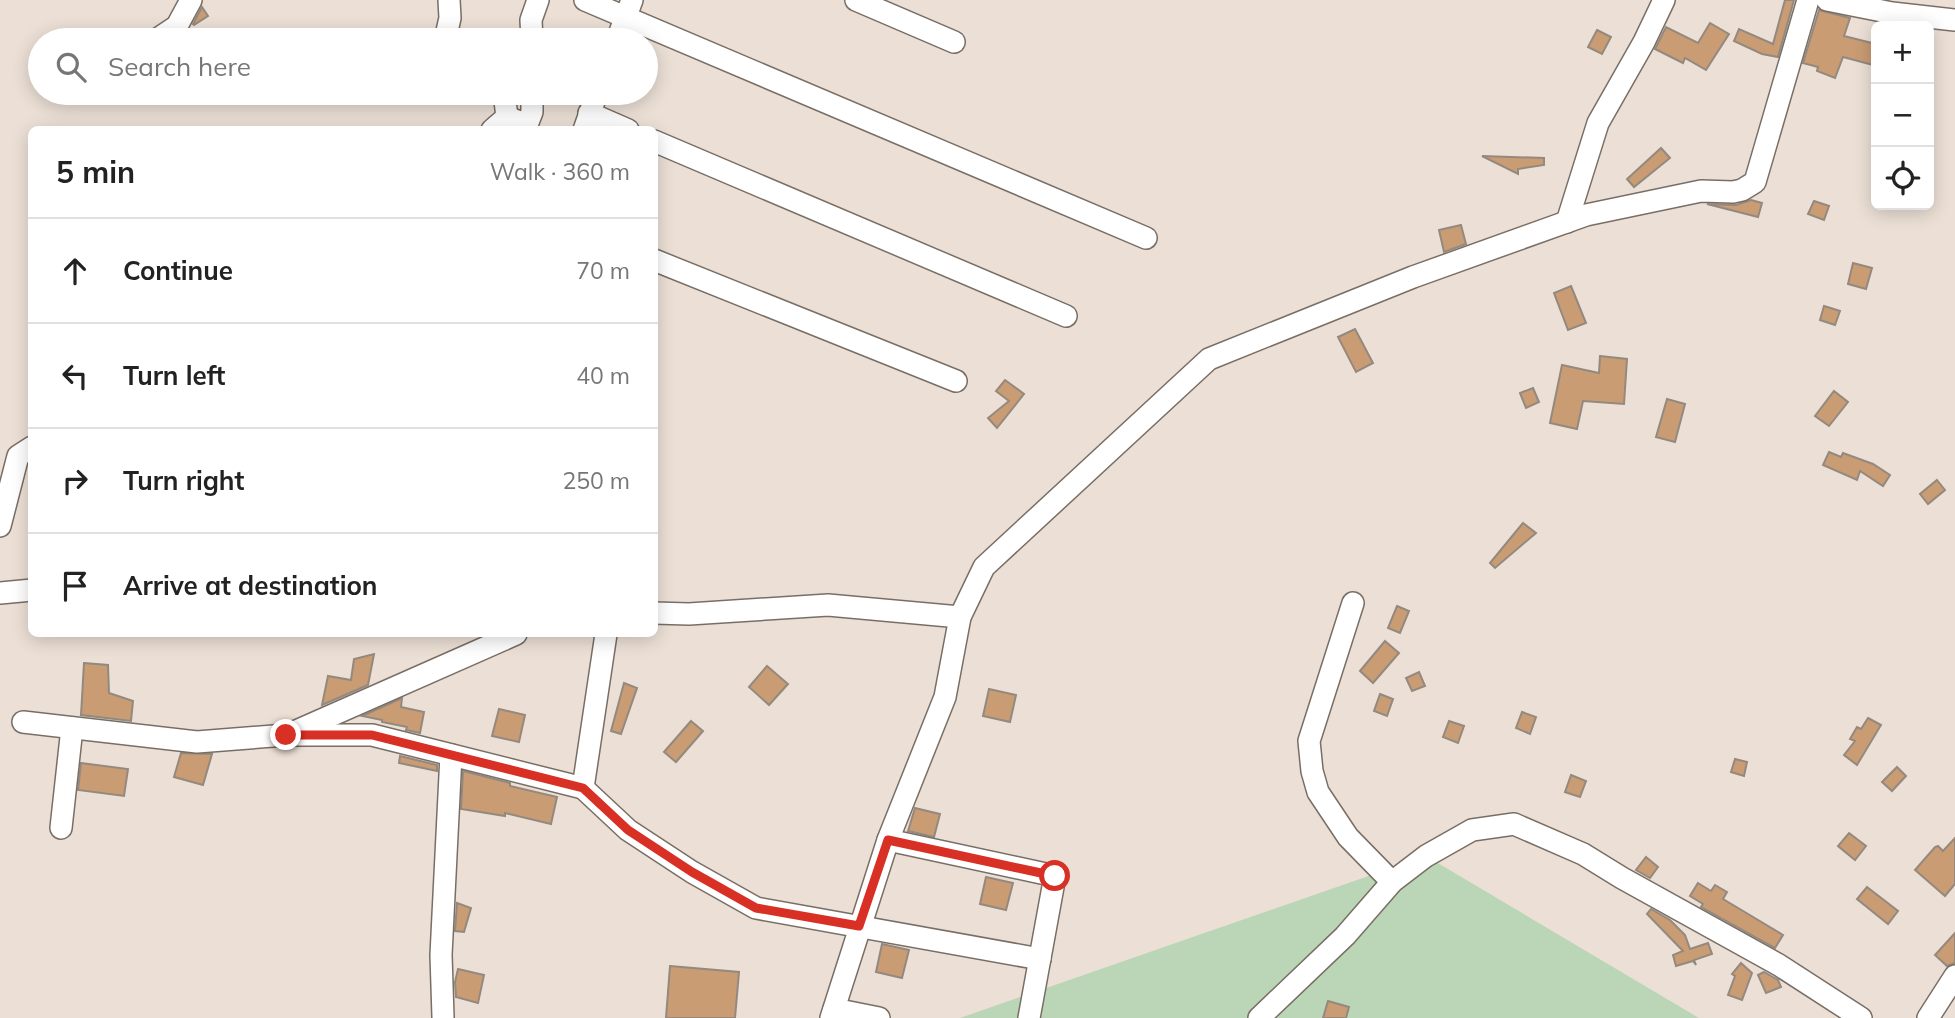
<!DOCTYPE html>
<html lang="en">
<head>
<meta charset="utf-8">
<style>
  body { margin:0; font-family:Mulish,sans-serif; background:#f2f2f2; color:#222 }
  .controls { position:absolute; right:21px; top:21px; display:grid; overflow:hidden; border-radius:10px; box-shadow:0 4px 18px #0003 }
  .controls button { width:63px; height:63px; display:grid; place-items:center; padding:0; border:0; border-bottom:2px solid #e0e0e0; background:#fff; color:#222; font:35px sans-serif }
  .stop { position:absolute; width:21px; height:21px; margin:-16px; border:5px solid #d93025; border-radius:50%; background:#fff }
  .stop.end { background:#d93025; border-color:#fff; box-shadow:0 2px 7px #0008 }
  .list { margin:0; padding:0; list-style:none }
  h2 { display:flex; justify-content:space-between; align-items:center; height:91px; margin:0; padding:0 28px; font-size:30px }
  h2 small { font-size:23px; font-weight:400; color:#767676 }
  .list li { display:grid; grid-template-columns:46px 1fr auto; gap:21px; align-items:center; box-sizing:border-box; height:105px; padding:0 28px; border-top:2px solid #e0e0e0 }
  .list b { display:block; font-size:26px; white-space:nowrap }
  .list em { font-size:23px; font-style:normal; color:#767676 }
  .icon { flex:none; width:38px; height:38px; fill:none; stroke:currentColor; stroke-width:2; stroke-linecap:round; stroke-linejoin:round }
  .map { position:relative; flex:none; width:1955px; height:1018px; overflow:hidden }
  .search { position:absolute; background:#fff; box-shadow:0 4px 18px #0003; left:28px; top:28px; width:630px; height:77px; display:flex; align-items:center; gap:18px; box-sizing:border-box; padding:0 24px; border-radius:38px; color:#767676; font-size:26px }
  .panel { position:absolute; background:#fff; box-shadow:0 4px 18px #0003; left:28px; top:126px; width:630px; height:511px; border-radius:10px }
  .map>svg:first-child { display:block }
  .green { fill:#bbd6b6 }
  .building { fill:#c99c73; stroke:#94897f; stroke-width:2 }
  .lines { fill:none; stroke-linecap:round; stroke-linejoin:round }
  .minor-casing { stroke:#796e65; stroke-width:24 }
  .minor { stroke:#fff; stroke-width:21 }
  .route { stroke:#d93025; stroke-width:9 }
</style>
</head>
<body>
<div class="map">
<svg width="1955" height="1018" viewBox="0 0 1955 1018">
  <rect width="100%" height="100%" fill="#ece0d6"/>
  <path class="green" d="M1426 856 1699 1018H960Z"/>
  <g class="building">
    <path d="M1785 0H1794L1778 57 1762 54 1734 41 1739 29 1773 44Z"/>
    <path d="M202 7 208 16 194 25 193 24Z"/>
    <path d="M1819 10 1850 18 1844 36 1876 44 1873 65 1843 57 1835 78 1817 71 1818 67 1803 63Z"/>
    <path d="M1710 23 1729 34 1706 70 1685 58 1683 63 1655 49 1666 27 1698 43Z"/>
    <path d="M1597 30 1611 37 1602 54 1588 47Z"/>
    <path d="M1661 148 1670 158 1634 187 1627 179Z"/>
    <path d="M1482 156 1544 158V165L1518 169V174Z"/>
    <path d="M1751 200 1762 203 1758 217 1707 204 1736 205Z"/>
    <path d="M1814 201 1829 206 1824 220 1808 214Z"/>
    <path d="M1461 225 1466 244 1444 252 1439 230Z"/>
    <path d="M1853 263 1872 268 1866 289 1848 284Z"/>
    <path d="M1571 286 1586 323 1568 330 1554 293Z"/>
    <path d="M1824 306 1840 311 1835 325 1820 320Z"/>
    <path d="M1355 329 1373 363 1356 372 1338 337Z"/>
    <path d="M1600 356 1627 359 1624 404 1583 401 1577 429 1550 423 1562 365 1599 373Z"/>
    <path d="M1005 380 1024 394 997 428 988 418 1009 401 996 391Z"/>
    <path d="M1533 388 1539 402 1526 408 1520 393Z"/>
    <path d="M1834 391 1848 402 1829 426 1815 416Z"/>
    <path d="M1667 399 1685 404 1675 442 1656 437Z"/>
    <path d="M1829 452 1841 457 1843 453 1873 464 1890 475 1883 486 1860 471 1857 480 1823 465Z"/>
    <path d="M1937 480 1945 490 1928 504 1920 494Z"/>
    <path d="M1523 523 1536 533 1495 568 1490 563Z"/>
    <path d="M1397 606 1409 611 1400 633 1388 628Z"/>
    <path d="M1385 641 1399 653 1373 683 1360 671Z"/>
    <path d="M374 654 368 685 322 705 328 676 351 680 354 659Z"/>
    <path d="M84 663 108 665 109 693 133 701 131 721 81 715Z"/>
    <path d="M767 666 788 684 769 705 749 687Z"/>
    <path d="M1419 672 1425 686 1412 691 1406 678Z"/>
    <path d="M624 683 637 688 621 734 611 731Z"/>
    <path d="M989 689 1016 695 1010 722 983 716Z"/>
    <path d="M1380 694 1393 699 1387 716 1374 711Z"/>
    <path d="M402 698 401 707 424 712 420 733 406 730 407 727 382 722V720L362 716Z"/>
    <path d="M499 709 525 715 519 742 492 736Z"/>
    <path d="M1522 712 1536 717 1530 734 1516 728Z"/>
    <path d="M1868 718 1881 725 1857 765 1844 755 1855 741 1850 739 1857 727 1861 729Z"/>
    <path d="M691 721 703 731 676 762 664 752Z"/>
    <path d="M1449 721 1464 726 1458 743 1443 737Z"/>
    <path d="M181 753 212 754 203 785 174 777Z"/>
    <path d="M400 756 437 765V771L399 763Z"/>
    <path d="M1735 759 1747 762 1744 776 1731 772Z"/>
    <path d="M81 763 128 769 124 796 78 790Z"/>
    <path d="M1897 767 1906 776 1892 791 1882 782Z"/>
    <path d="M463 771 510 783V786L557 797 551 824 505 813V816L461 809Z"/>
    <path d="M1571 775 1586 781 1580 797 1565 792Z"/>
    <path d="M915 808 940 814 934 837 908 831Z"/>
    <path d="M1849 833 1866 846 1855 860 1838 846Z"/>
    <path d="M1955 838V884L1945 896 1915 870 1935 847 1938 846 1943 851Z"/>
    <path d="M1646 857 1658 867 1650 878 1636 870Z"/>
    <path d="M986 877 1013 883 1006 910 980 904Z"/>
    <path d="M1698 883 1711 891 1715 885 1727 892 1723 899 1783 935 1775 948 1701 907 1703 904 1690 896Z"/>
    <path d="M1867 887 1898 911 1888 924 1857 899Z"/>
    <path d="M457 903 471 908 464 932 455 931Z"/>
    <path d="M1651 909 1670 920 1685 935 1690 949 1708 943 1712 954 1694 960 1696 965 1693 961 1676 966 1673 955 1683 951 1647 914Z"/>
    <path d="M1955 933V963L1947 966 1935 955Z"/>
    <path d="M882 944 909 950 902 978 876 972Z"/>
    <path d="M1741 963 1752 973 1742 1000 1728 995 1735 976 1732 974Z"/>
    <path d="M670 966 739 972 735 1018H666Z"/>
    <path d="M458 969 484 975 478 1003 456 997 455 982Z"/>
    <path d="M1764 972 1778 980 1781 987 1766 993 1758 975Z"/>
    <path d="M1328 1001 1349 1007 1346 1018H1323Z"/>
  </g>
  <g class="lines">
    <defs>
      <g id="minor">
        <path d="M585 0 1146 238"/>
        <path d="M856 0 954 42"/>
        <path d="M1827 0 1892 13 1955 20"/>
        <path d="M156 40 177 26 191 0"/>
        <path d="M445 40 450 18 449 0"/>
        <path d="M532 40 531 20 538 0"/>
        <path d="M617 40 632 0"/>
        <path d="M589 113 628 130"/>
        <path d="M507 117 527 125 532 112V93"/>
        <path d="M492 130 507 117 504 93"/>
        <path d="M584 130 597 93"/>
        <path d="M654 141 1066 316"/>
        <path d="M1567 222 1598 123 1644 42 1664 0"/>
        <path d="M654 260 956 381"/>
        <path d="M0 526 18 456 32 447"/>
        <path d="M0 593 32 590"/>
        <path d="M1353 603 1309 741 1312 771 1318 792 1348 837 1392 882"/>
        <path d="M654 613 689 614 828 605 960 617"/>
        <path d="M23 722 197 742 286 735H372L583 788 606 634"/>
        <path d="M294 732 516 634"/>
        <path d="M583 788 628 830 692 872 756 908 1040 959"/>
        <path d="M61 828 72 728"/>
        <path d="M888 840 1055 876 1029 1018"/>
        <path d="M834 1009 879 1018"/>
        <path d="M443 1017 441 955 451 755"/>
        <path d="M831 1018 888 840 945 697 960 617 984 567 1209 359 1413 277 1586 215 1701 191 1733 192 1742 190 1755 182 1808 0"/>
        <path d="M1259 1018 1345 936 1392 882 1426 856 1472 830 1514 824 1583 854 1622 878 1779 965 1861 1018"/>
        <path d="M1928 1018 1955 976"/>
      </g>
    </defs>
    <use href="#minor" class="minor-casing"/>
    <use href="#minor" class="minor"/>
  </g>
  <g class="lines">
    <path class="route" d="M286 735H372L583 788 628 830 692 872 756 908 859 926 888 840 1055 876"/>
  </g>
</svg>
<div class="controls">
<button>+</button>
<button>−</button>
<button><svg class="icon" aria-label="locate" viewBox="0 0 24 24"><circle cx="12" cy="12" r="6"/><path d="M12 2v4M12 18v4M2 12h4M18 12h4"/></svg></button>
</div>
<div class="stop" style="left:1055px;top:876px"></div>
<div class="stop end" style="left:286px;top:735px"></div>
<div class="search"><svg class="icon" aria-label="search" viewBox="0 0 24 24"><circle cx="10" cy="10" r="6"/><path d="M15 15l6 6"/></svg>Search here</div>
<section class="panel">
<h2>5 min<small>Walk · 360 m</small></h2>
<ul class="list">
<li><svg class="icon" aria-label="ahead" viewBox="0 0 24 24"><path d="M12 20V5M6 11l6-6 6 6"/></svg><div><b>Continue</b></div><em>70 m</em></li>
<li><svg class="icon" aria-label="left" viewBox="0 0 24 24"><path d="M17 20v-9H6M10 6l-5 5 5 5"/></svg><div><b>Turn left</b></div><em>40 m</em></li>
<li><svg class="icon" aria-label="right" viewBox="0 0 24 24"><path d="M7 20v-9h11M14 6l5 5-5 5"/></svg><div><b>Turn right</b></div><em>250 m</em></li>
<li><svg class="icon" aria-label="arrive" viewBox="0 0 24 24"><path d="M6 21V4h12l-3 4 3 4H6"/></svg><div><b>Arrive at destination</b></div></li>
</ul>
</section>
</div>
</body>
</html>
